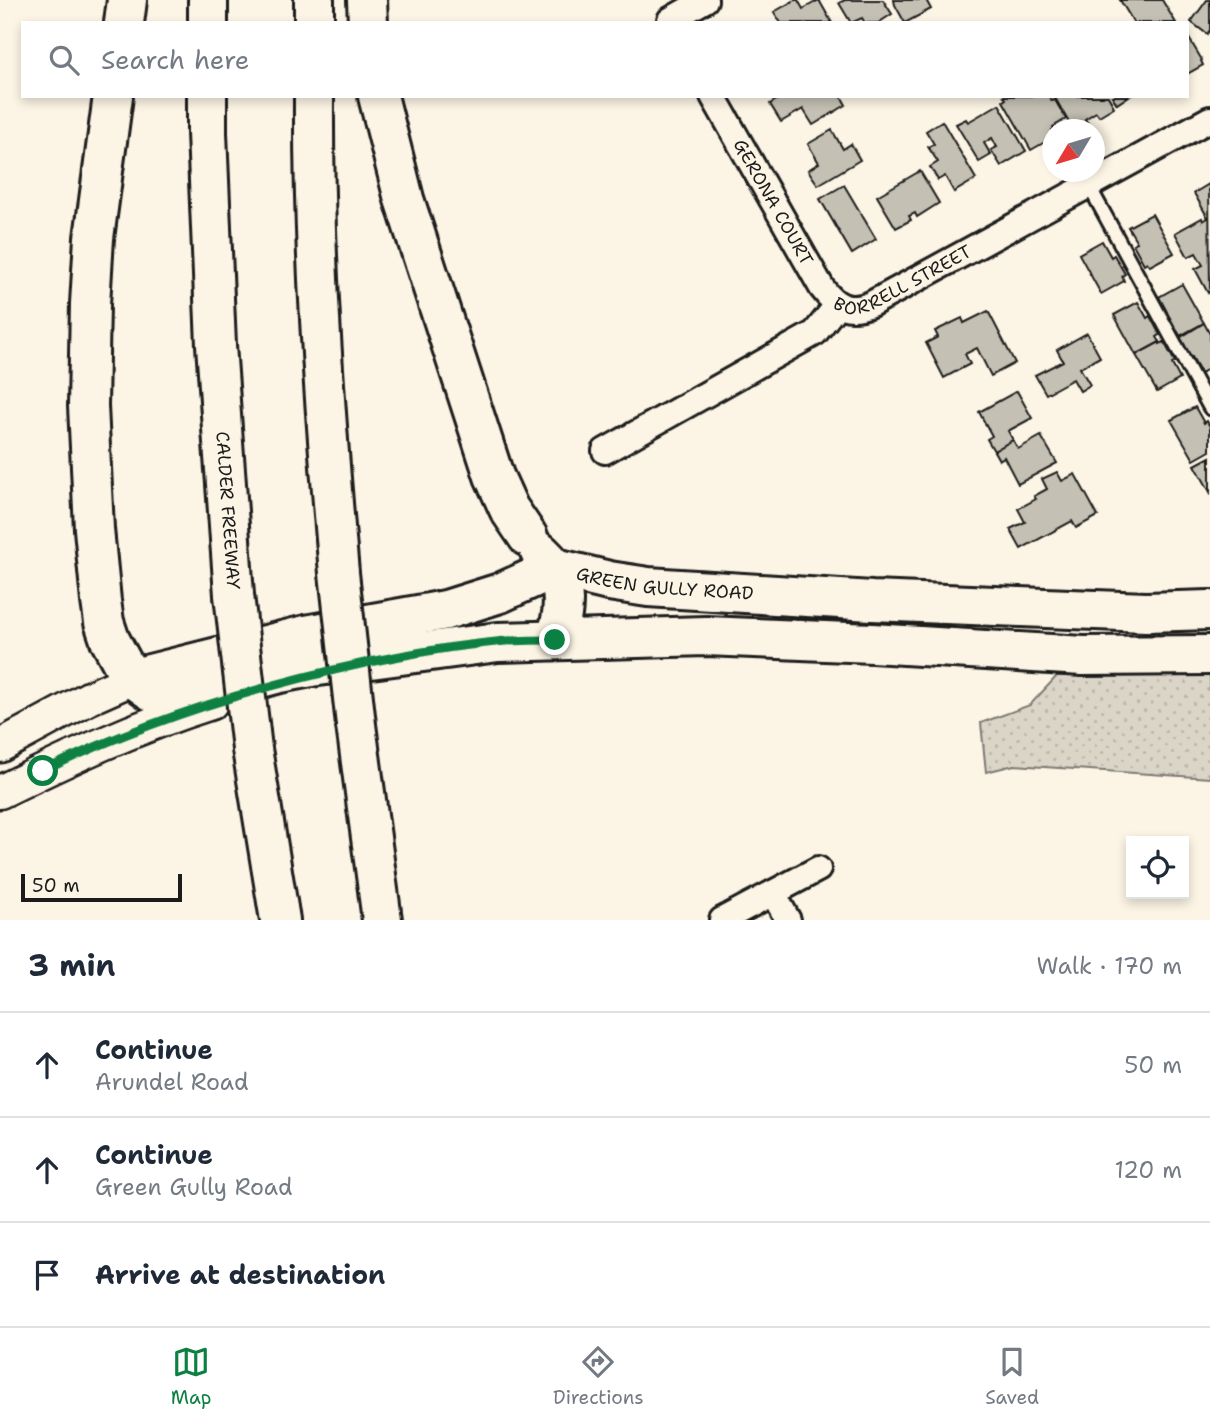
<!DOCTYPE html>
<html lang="en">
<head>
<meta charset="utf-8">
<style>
  body { margin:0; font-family:"Shantell Sans",sans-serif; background:#f6f6f7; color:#1f2937 }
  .controls { position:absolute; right:21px; bottom:21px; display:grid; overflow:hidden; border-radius:0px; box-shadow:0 4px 10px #0003 }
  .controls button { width:63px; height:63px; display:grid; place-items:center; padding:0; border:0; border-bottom:2px solid #e0e1e3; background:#fff; color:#1f2937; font:35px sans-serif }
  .compass { position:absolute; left:1042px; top:119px; width:63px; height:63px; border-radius:50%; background:#fff; box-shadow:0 4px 10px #0003; rotate:232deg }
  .scale { position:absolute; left:21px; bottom:18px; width:161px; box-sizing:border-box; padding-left:7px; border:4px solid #1c1c1c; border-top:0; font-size:19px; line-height:24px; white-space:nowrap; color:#1c1c1c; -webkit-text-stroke:5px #fcf5e5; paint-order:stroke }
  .stop { position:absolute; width:21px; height:21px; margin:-16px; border:5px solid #0b8043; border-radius:50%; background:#fff }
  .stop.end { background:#0b8043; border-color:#fff; box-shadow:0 2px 7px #0008 }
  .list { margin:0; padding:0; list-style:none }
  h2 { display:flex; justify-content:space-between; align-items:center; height:91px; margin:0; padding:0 28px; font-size:30px }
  h2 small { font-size:23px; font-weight:400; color:#747a83 }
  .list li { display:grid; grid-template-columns:46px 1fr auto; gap:21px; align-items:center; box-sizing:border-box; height:105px; padding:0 28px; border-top:2px solid #e0e1e3 }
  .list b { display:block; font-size:26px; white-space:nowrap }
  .list p { margin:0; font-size:23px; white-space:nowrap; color:#747a83 }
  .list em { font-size:23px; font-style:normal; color:#747a83 }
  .icon { flex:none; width:38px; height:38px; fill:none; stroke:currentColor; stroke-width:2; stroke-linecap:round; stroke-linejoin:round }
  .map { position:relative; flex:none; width:1210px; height:920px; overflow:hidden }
  .search { position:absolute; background:#fff; box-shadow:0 4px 10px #0003; left:21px; right:21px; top:21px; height:77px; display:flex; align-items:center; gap:18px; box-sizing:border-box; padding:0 24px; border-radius:0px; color:#747a83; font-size:26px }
  .sheet { height:406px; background:#fff }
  nav { display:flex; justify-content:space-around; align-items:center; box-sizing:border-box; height:98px; border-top:2px solid #e0e1e3; background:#fff; font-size:19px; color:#747a83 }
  nav a { display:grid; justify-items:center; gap:4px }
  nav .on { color:#0b8043 }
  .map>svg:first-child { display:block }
  .park { fill:url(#park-dots); stroke:#7c7872; stroke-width:2 }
  .building { fill:#c4c0b3; stroke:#1c1c1c; stroke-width:2 }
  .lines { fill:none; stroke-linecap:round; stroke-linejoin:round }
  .service-casing { stroke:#1c1c1c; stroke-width:18 }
  .minor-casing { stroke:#1c1c1c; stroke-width:30 }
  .tertiary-casing { stroke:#1c1c1c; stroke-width:37 }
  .primary-casing { stroke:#1c1c1c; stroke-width:44 }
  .motorway-casing { stroke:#1c1c1c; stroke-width:44 }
  .service { stroke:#fcf5e5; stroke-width:12 }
  .minor { stroke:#fcf5e5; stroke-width:24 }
  .tertiary { stroke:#fcf5e5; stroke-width:32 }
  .primary { stroke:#fcf5e5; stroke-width:38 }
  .motorway { stroke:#fcf5e5; stroke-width:38 }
  .motorway-bridge-casing { stroke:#1c1c1c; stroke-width:44; stroke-linecap:butt }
  .motorway-bridge { stroke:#fcf5e5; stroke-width:38 }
  .route { stroke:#0b8043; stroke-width:9 }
  .labels { text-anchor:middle; stroke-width:5; stroke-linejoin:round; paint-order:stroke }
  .street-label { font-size:18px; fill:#1c1c1c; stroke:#fcf5e5 }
</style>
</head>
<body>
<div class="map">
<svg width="1210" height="920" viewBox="0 0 1210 920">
  <defs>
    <pattern id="park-dots" width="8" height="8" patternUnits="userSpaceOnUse" patternTransform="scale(1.75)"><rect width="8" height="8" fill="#dbd5c8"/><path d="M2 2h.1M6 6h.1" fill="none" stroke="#bbb6ab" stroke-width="1.8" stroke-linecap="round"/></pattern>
  </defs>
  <rect width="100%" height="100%" fill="#fcf5e5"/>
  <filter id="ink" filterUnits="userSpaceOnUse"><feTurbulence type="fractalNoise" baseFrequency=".0143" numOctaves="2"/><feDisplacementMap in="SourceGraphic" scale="14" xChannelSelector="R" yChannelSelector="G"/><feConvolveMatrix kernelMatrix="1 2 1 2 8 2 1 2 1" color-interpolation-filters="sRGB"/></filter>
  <g filter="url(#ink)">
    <path class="park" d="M1057 676H1210V778L1014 765 986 772 981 723 1030 705Z"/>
    <g class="building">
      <path d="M795 0H798L803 9 819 0 832 23H781L774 12Z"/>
      <path d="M845 0H883L892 14 878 23H865L862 18 851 23 839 3Z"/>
      <path d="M894 0H926L931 9 905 23 895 5Z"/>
      <path d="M1120 0H1162L1176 23H1134Z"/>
      <path d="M1207 0H1210V30L1207 34 1191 22Z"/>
      <path d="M1187 35 1202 60 1201 61 1203 65 1187 74Z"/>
      <path d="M783 96H841L846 105 813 125 803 109 781 122 770 104Z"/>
      <path d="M1004 96H1049L1052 101 1055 100 1066 119 1053 127 1054 130H1052V138L1031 150 1003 101 1006 99Z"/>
      <path d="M1054 96H1108L1114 107 1099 116 1096 112 1085 119 1088 123 1073 130Z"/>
      <path d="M1112 96H1129L1117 104Z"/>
      <path d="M999 104 1026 151 1001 166 991 150 997 147 992 138 984 143 991 155 979 162 956 124 966 119 968 122Z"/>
      <path d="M942 121 976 179 954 192 945 176 938 180 930 167 938 162 928 147 934 144 926 131Z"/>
      <path d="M832 130 843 149 851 144 860 160 818 185 808 170 819 163 808 144Z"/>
      <path d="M920 171 939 203 917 217 915 213 909 216 911 220 896 228 877 196Z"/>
      <path d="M1209 184 1210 291 1208 293 1195 269 1203 265 1196 253 1188 257 1175 233 1202 218 1203 221 1208 218 1194 193Z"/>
      <path d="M844 185 876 239 852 254 820 199Z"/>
      <path d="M1152 214 1174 253 1150 266 1147 262 1144 264 1133 244 1137 242 1128 227Z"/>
      <path d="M1102 241 1111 257 1114 255 1125 274 1122 276 1124 281 1101 294 1079 254Z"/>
      <path d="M1182 284 1204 323 1180 336 1178 332 1174 334 1164 314 1167 312 1159 297Z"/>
      <path d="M1138 302 1147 318 1150 316 1160 335 1157 337 1160 342 1136 355 1114 315Z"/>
      <path d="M988 311 1015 363 991 376 977 348 965 354 970 364 944 378 926 343 938 337 935 331 962 318 964 323Z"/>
      <path d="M1204 323 1210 334V368L1201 373 1192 357 1189 359 1178 339Z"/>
      <path d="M1087 333 1100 357 1080 368 1090 385 1080 391 1073 379 1046 394 1035 375 1063 361 1057 350Z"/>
      <path d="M1160 342V344L1164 342 1175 362 1172 364 1180 379 1157 392 1136 355Z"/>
      <path d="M1017 391 1032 418 1008 431 1013 440 994 451 987 439 992 436 979 412Z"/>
      <path d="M1195 407 1204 423 1207 421 1210 427V451L1194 460 1171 420Z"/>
      <path d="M1041 436 1057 463 1018 484 1004 457 999 460 994 451 1013 440 1018 449Z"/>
      <path d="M1210 457V492L1195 465Z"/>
      <path d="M1057 472 1062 481 1075 474 1098 516 1076 528 1072 521 1021 549 1010 529 1025 522 1018 509 1036 499 1034 496 1047 489 1042 479Z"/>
    </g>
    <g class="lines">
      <defs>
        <path id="service" d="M1089 186 1210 408"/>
        <g id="minor">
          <path d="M670 20 705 0"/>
          <path id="s1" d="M713 96 822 288C836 307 849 313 871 304L1210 119"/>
          <path d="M605 451 815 333 838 304"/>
          <path d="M773 893 788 920"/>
          <path d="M722 920 818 869"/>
        </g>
        <g id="tertiary">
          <path d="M0 746 89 698 134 678"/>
          <path d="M0 792C69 758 138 726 211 703"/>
        </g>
        <g id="primary">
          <path d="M540 552C545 557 552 563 555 569 567 592 564 617 555 640"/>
          <path id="s2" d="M134 678 306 635 446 610 500 593 555 568 609 581 648 587 872 601 1146 612 1210 610"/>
          <path d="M134 678C151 692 162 700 185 698L280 673 311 667 498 642 706 636 872 643 1083 656 1210 655"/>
        </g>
        <g id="motorway">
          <path d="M367 0 368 23"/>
          <path d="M124 23 127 0"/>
          <path d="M208 23V0"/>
          <path d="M314 23V0"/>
          <path d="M113 96 94 238 90 304 88 406 94 529 101 601 104 622 110 640 124 666 134 678"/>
          <path id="s3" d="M207 96V133L216 345 234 595"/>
          <path d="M314 96C313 255 325 415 339 573"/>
          <path d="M378 96 404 199 494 476 509 509 528 537"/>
          <path d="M356 725 382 920"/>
          <path d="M252 749 280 920"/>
        </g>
      </defs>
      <use href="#service" class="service-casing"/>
      <use href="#minor" class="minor-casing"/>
      <use href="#tertiary" class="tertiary-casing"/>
      <use href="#primary" class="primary-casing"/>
      <use href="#motorway" class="motorway-casing"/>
      <use href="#service" class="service"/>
      <use href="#minor" class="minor"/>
      <use href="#tertiary" class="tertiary"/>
      <use href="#primary" class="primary"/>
      <use href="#motorway" class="motorway"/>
      <defs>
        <g id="motorway-bridge">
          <path d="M339 573 356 725"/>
          <path d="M234 595 252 749"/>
        </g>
      </defs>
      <use href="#motorway-bridge" class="motorway-bridge-casing"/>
      <use href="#motorway-bridge" class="motorway-bridge"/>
    </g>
  </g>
  <g class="lines" filter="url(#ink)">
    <path class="route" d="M43 771C145 721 254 687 365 663 408 654 452 646 496 642 515 640 535 640 555 640"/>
  </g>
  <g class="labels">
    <g class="street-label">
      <text dy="6" stroke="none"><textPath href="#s1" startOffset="122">GERONA COURT</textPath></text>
      <text dy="6" stroke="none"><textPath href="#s1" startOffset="315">BORRELL STREET</textPath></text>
      <text dy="6" stroke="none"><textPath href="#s3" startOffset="415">CALDER FREEWAY</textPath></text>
      <text dy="6" stroke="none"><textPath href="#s2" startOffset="548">GREEN GULLY ROAD</textPath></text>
    </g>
  </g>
</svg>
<div class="controls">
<button><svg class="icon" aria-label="locate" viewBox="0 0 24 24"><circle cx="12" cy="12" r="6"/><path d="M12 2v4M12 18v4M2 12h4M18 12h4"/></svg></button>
</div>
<svg class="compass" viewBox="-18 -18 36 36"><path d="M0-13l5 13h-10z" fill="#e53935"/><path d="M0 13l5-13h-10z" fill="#747a83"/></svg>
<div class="scale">50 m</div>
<div class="stop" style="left:43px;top:771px"></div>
<div class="stop end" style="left:555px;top:640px"></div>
<div class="search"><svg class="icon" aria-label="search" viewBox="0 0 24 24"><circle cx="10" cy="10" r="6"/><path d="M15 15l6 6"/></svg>Search here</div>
</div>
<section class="sheet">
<h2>3 min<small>Walk · 170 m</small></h2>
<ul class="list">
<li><svg class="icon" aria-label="ahead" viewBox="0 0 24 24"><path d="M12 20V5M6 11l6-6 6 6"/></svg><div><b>Continue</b><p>Arundel Road</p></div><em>50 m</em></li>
<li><svg class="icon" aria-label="ahead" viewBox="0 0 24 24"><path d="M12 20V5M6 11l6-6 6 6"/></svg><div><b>Continue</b><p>Green Gully Road</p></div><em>120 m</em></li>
<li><svg class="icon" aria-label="arrive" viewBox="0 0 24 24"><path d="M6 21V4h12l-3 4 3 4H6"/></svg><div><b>Arrive at destination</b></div></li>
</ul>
</section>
<nav>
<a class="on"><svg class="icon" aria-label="map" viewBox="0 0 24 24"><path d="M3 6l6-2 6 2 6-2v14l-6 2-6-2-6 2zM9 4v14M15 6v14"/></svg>Map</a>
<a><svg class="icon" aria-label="directions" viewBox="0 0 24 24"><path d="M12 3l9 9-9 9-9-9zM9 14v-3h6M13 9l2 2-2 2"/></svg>Directions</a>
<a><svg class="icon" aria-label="saved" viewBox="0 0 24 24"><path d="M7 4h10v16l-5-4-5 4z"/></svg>Saved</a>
</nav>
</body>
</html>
